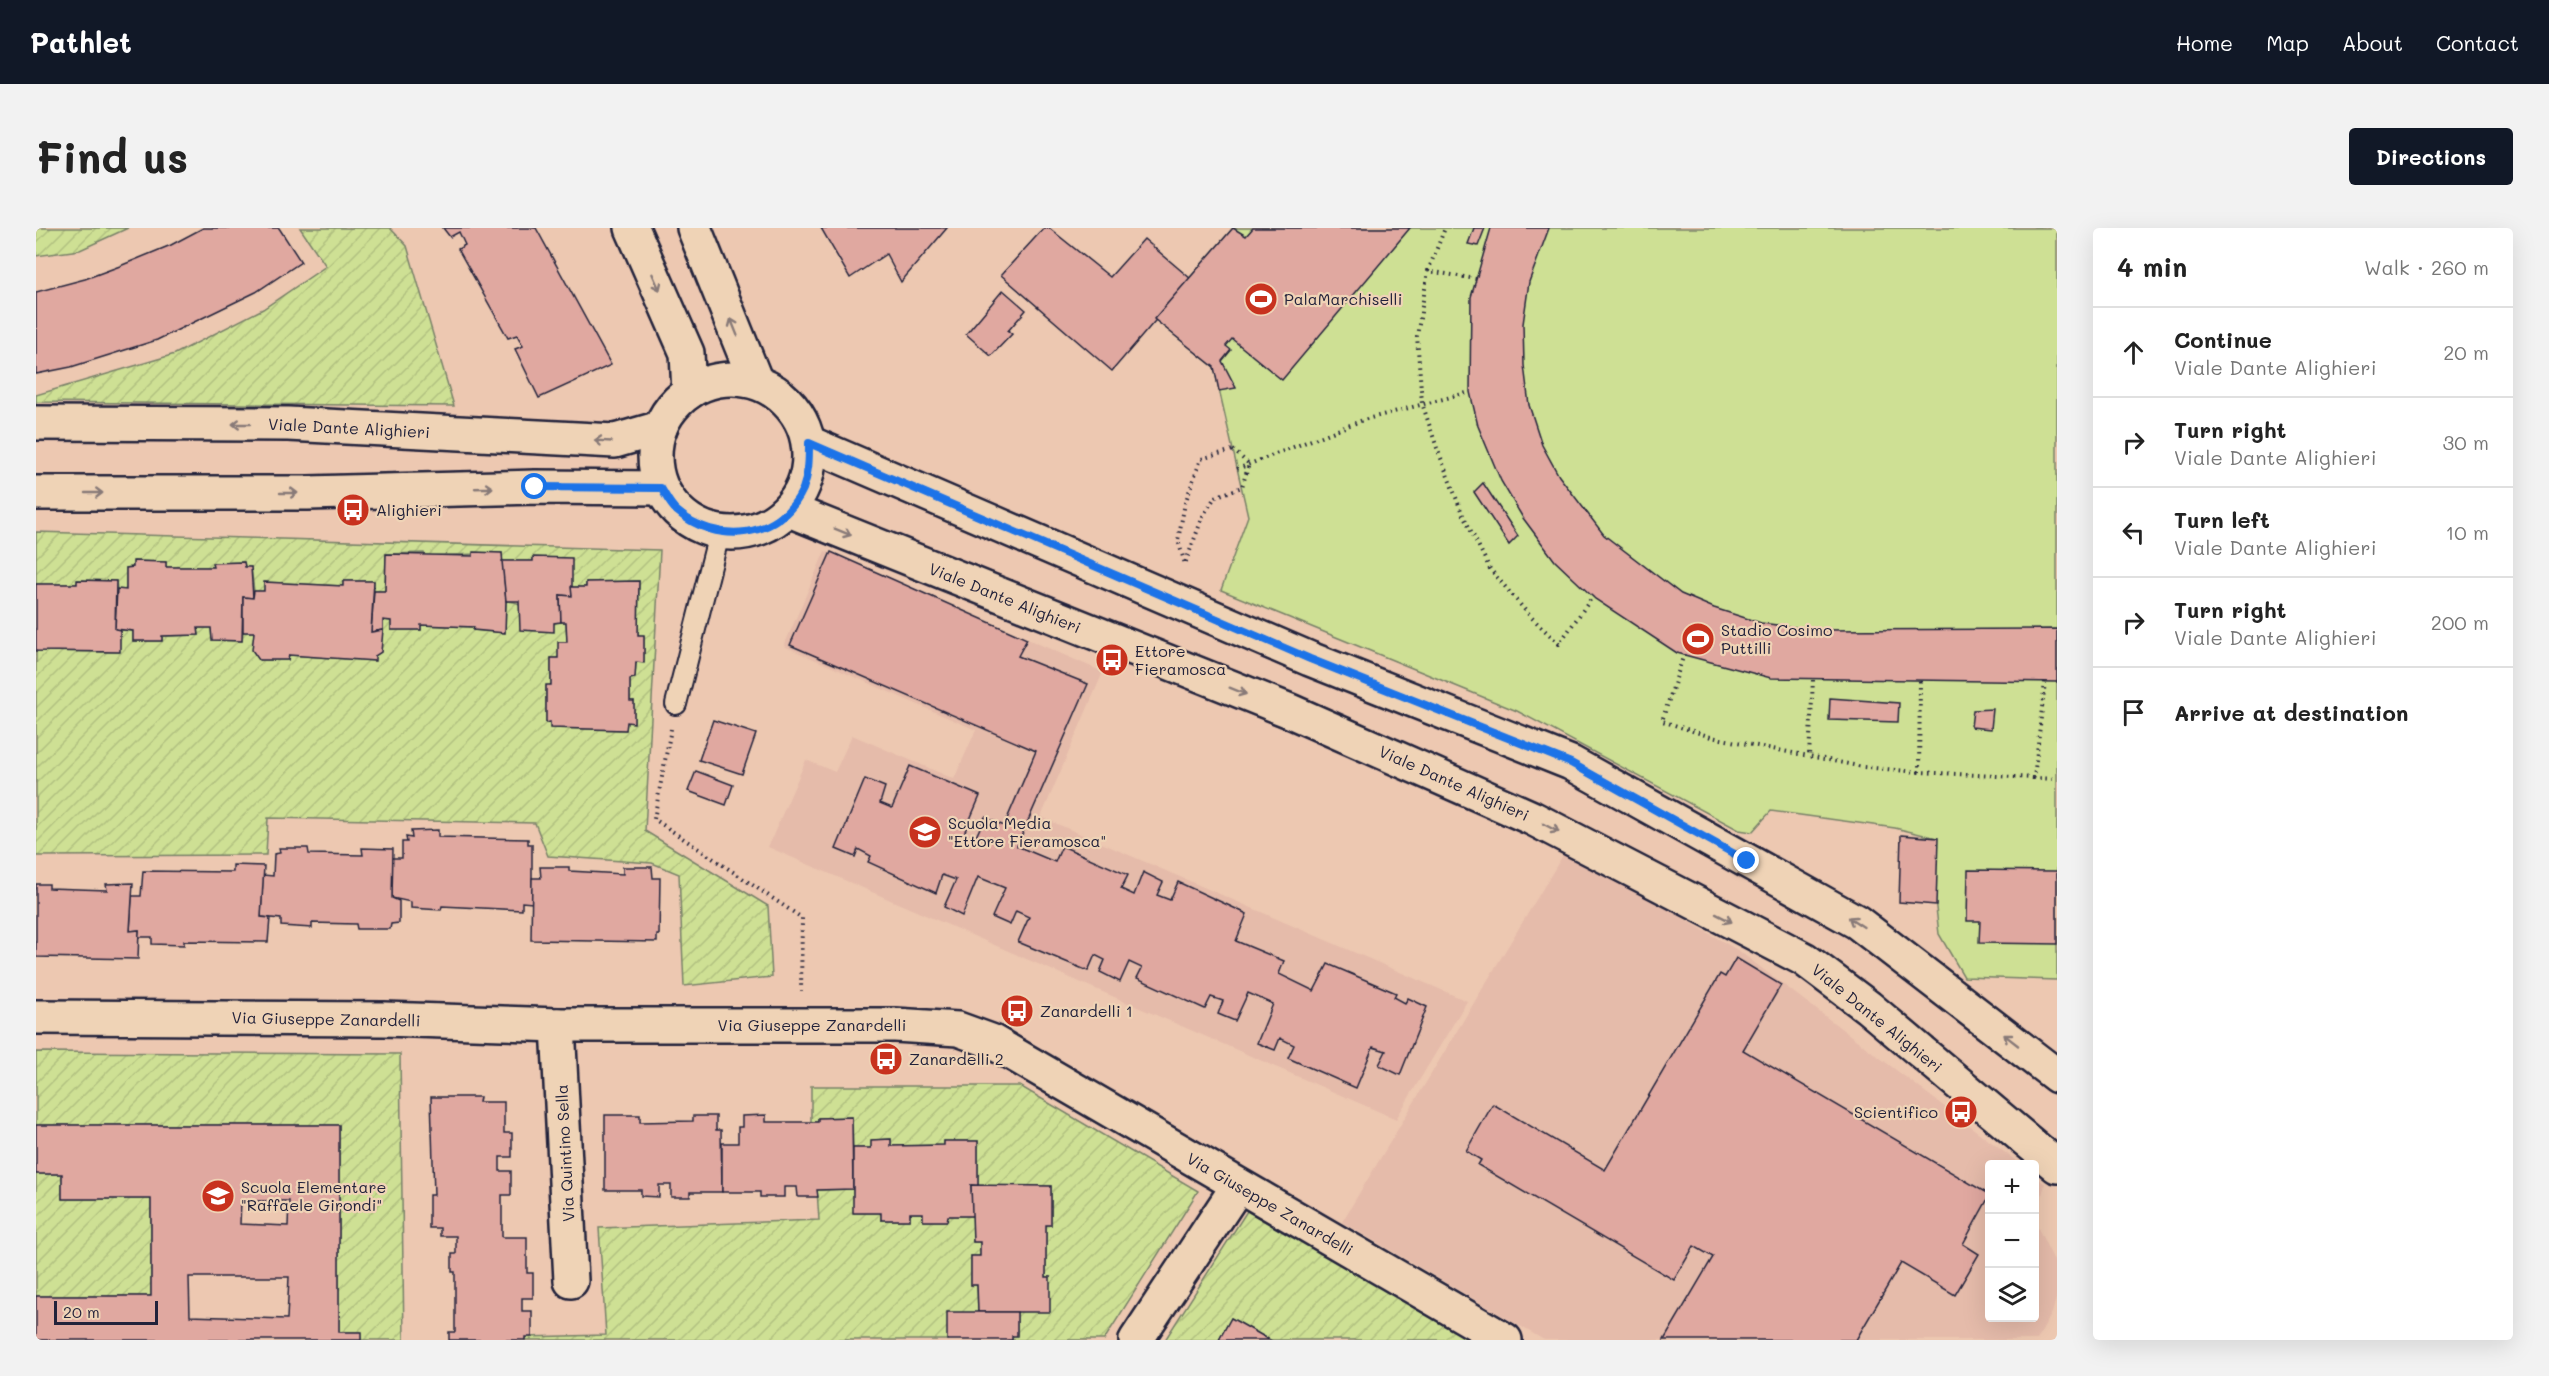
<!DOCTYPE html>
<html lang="en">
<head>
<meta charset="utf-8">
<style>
  body { margin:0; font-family:Mali,sans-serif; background:#f2f2f2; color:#222 }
  .controls { position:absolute; right:18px; bottom:18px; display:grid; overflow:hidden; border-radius:6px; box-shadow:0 6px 24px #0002 }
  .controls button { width:54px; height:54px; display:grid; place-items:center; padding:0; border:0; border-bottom:2px solid #e0e0e0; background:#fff; color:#222; font:30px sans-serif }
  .scale { position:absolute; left:18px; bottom:15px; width:104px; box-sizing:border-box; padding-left:6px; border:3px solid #22223b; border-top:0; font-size:16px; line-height:21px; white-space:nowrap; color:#22223b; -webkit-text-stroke:4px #efd3b6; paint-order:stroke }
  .stop { position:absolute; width:18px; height:18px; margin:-14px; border:4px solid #1a73e8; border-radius:50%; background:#fff }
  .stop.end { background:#1a73e8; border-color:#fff; box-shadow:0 2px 6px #0008 }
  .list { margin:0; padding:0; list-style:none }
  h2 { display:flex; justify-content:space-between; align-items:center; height:78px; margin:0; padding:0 24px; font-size:26px }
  h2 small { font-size:20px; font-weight:400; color:#767676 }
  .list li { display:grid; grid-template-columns:39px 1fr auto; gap:18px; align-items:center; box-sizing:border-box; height:90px; padding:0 24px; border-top:2px solid #e0e0e0 }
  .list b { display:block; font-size:22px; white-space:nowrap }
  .list p { margin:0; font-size:20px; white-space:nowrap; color:#767676 }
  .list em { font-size:20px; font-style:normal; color:#767676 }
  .icon { flex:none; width:33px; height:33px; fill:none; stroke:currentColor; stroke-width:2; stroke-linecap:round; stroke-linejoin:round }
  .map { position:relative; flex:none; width:2021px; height:1112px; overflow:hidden; border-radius:6px }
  header { display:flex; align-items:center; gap:36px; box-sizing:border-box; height:84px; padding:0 30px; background:#111827; color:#fff }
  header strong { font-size:28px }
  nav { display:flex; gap:33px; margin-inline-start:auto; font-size:21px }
  .intro { display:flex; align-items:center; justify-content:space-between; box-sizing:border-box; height:144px; padding:0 36px }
  h1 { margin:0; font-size:42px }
  .button { padding:15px 27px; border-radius:6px; background:#111827; color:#fff; font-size:21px; font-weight:700 }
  main { display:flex; gap:36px; padding:0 36px }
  aside { flex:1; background:#fff; border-radius:6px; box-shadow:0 6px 24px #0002 }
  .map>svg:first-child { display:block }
  .built { fill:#e5bbaa }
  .garden { fill:url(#garden-furrows); stroke:#788168; stroke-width:1.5 }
  .pitch { fill:#cee094; stroke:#788168; stroke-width:1.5 }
  .building { fill:#e0a8a0; stroke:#22223b; stroke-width:1.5; fill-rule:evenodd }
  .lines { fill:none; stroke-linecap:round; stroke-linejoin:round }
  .service-casing { stroke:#22223b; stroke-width:24 }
  .minor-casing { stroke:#22223b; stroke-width:38 }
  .tertiary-casing { stroke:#22223b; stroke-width:38 }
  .path { stroke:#22223b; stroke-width:4; stroke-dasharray:1.5 4.5; stroke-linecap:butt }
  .service { stroke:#efd3b6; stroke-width:20 }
  .minor { stroke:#efd3b6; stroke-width:33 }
  .tertiary { stroke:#efd3b6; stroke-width:33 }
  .oneway { stroke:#887a78 }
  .route { stroke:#1a73e8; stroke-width:8 }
  .labels { text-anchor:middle; stroke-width:4.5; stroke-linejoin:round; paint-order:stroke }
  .poi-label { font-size:16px; fill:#22223b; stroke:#efd3b6; text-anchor:start }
  .street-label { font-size:16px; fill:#22223b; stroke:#efd3b6 }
</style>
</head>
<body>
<header>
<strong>Pathlet</strong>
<nav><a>Home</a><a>Map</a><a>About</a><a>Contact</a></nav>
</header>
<div class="intro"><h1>Find us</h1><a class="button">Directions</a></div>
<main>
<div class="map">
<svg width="2021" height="1112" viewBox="0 0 2021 1112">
  <defs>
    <pattern id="garden-furrows" width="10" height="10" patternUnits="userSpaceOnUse" patternTransform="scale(1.5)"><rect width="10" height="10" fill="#cee094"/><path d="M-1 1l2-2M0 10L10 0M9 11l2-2" fill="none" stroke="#b1c080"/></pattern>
  </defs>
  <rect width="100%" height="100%" fill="#edc8b1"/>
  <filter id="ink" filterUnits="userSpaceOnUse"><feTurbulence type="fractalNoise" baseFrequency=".0167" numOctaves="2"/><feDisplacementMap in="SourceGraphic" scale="12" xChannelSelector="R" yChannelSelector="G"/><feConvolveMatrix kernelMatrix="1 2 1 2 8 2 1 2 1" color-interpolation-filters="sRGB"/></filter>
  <g filter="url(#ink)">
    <g class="built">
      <path d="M789 323 1067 444 1005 589 1431 773 1360 891 732 619 770 532 799 544 816 507 918 551 940 502 748 418Z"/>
      <path d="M1530 622 1703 723 1984 936H1954V1090H1998L1999 994 2021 1039V1067L2016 1085 2001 1112H1508L1306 994Z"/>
      <path d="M1999 948 2009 956 1999 993Z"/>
    </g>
    <g class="garden">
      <path d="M4 0H92L44 22 0 28V1Z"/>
      <path d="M264 0H354L371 18 418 178 0 174V167L139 126 227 81 290 38Z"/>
      <path d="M0 304 624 322 609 603 732 678 736 749 648 758 643 646 616 635 512 628 499 595 232 590 230 627 0 628V423L83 424 84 402 97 403V413H126V408L163 407 162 400H175L176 412 206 413 207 404H218L217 422 224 432H252L253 427 338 433 339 428 345 424 347 392 355 393V402H385V397L438 399V402L469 405 470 373C495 374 506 395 530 394L531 414 522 430H515V457L510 458V494H514L515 500 590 502 591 494 598 495V473H594V451L599 450 600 434H608V408L602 407 603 353 550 354V359H535L497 329V333H466V325L389 328 388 325 350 326 349 363H338V353H307V358L229 354 228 363H218L215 339H209L208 334 177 335V339H130V334L98 333 97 339 90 340V362L81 361 80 353 42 352 41 356H0Z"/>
      <path d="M0 824 364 826 368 1112H325L324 1104H303V897H0Z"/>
      <path d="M775 858H984L1162 963 1068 1112H976V1108L981 1107V1084L1014 1049H1010V997H1015V958H942V913H908V917L855 918V911L836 912 835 920H817L816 889 782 890V894H775Z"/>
      <path d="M0 946H26V971H115V1068H0Z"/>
      <path d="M817 961 818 985H845V992H874V985H887V993H911L912 988H937V1014H944V1028H935V1057H941L942 1084 911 1112H489V1109L570 1107 563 1000 783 992 781 962Z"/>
      <path d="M1211 983 1439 1112H1234L1195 1090 1183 1112H1129Z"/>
    </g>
    <path class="pitch" d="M1197 0H2021V752L1928 749 1903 706 1898 662 1901 610 1859 600 1735 583 1716 604 1703 602 1481 483 1185 362 1212 288 1178 139 1118 91Z"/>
    <g class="building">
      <path d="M167 0H243L265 34 220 64 121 112 35 139 0 146V64L49 51 84 38 135 17Z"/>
      <path d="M407 0H500L575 137 503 170 479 121 487 118 481 107 472 110 422 21 429 17 423 4 414 9Z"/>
      <path d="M785 0H911L865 54 850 26 814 50Z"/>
      <path d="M1008 0H1013L1074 49 1108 11 1155 51 1076 143 965 47Z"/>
      <path d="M1197 0 1210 8 1217 0H1374L1246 152 1196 111 1190 118 1195 122 1186 133 1200 160 1183 163 1178 139 1118 91Z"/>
      <path d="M1438 0H1449L1442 18 1432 16Z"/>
      <path d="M1455 0H1513L1493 54 1487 96 1488 137 1493 177 1506 217 1523 248 1568 307 1645 366 1678 380 1725 395 1782 402 2021 401V454L1735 450 1641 425 1559 371 1519 333 1487 290 1465 253 1442 198 1434 164 1435 69Z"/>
      <path d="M967 62 990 82 972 103 976 106 955 128 930 106Z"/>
      <path d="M1447 255 1482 308 1473 317 1438 264Z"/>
      <path d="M437 324 466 325 470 373 469 405 437 402 438 399 385 397V402H355V393L347 392V402L335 404 338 363H349L350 326 437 328Z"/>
      <path d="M795 324 991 411 982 428 1052 456 981 618 1019 634 1026 618 1092 647 1085 661 1098 667 1107 644 1127 654 1121 667 1134 672 1142 654 1211 686 1200 713 1248 733 1243 746 1278 763 1292 736 1360 765 1358 769 1369 775 1372 770 1391 779 1364 847 1343 837 1350 823 1337 819 1320 860 1252 830 1258 817 1244 810 1239 822 1221 815 1237 776 1212 765 1199 793 1182 786 1187 773 1175 769 1169 781 1101 750 1106 740 1093 734 1084 754 1064 744 1069 732 1059 727 1052 743 982 714 993 689 980 683 974 697 956 689 969 660 942 649 926 688 908 679 920 652 906 647 900 665 832 634 835 628 822 621 819 629 800 621 829 551 849 559 844 575 856 580 874 538 944 568 926 610 937 615 949 589 968 598 1000 523 754 417Z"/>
      <path d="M497 329 536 330V368L524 367 525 394 518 395V404L484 402 483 373H470L466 333H497Z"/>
      <path d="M97 333 130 334V339H177L176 335 208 334 209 339H215L217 370 207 369 206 413 176 412 175 400H162L163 407 126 408V413H97V403L79 401 81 361 90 362V340L97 339Z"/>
      <path d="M41 352 80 353 79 401 84 402V424L0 423V356H41Z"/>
      <path d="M307 353H338L335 404 347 402 345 424 339 428V433L253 427 252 432H223L216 422 218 404H207V369L217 370 218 363H228V354L307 358Z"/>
      <path d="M603 353 602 407H608V435L600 434 599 450 594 451V473H598V495L591 494 590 502 514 500V494L510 495V457H515V430H522V414H531L530 394H525L524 367 536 368 535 359H550V354Z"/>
      <path d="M1794 470 1863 475 1862 494 1793 492Z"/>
      <path d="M1957 481 1955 501 1935 499 1937 482Z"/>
      <path d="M677 492 720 506 706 546 663 532Z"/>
      <path d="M660 543 697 557 690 577 652 563Z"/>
      <path d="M402 602V609L492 611V616H496V675L486 674V682L406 678 405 682 375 680V674L356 670V630H366V614H371L370 609 376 610 375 603Z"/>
      <path d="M1865 607 1902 610 1900 677 1863 674Z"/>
      <path d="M243 620H272L273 626 327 627 326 620 357 621 356 670 363 673V695L355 696 354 701H321L320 696 276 695V700L245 698V691L225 689 227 647 237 648 238 626 244 625Z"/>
      <path d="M197 637 228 638 225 689 234 690 232 714 148 713V717L116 716V709H102L103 702 94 703 96 668H105L107 643 197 644Z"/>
      <path d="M504 639H533V643L587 646V639H616L617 650H624L623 707H621V714L495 712 496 650H505Z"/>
      <path d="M1932 642 2021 643V716L1943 715 1944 693H1931Z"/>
      <path d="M97 655 94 703 103 702 102 731 0 729V656H13V660L71 662 70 656Z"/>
      <path d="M1700 730 1745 757 1707 822 1954 967 1927 1016 1943 1026 1919 1067 1865 1035 1820 1112H1628L1677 1029 1658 1018 1638 1052 1442 937 1445 932 1430 923 1457 876 1569 942 1684 746 1689 749Z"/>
      <path d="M395 869H444L443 874H468V905H476V929H464V943H475V967H466V1009H491V1045H497V1070H486V1083H496V1109H489V1112H413V1104H419V1044H416V1026H420V1008H404V1000H393V967H398Z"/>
      <path d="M569 887H604V894L657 893V888H680V902H685L686 964H654V969H635V957H623V969L605 968V962H569Z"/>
      <path d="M730 887V894H782V890L816 889 817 961 781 962 782 969H762L761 959H748V969H724V964H686V915H702V899H706V888Z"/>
      <path d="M0 897H303V1104H325V1112H0V1068H115V971H26V946H0ZM205 973H253L252 998 204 996ZM153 1049H253L251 1091 154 1088Z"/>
      <path d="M855 911V918L908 917V913H942V958L935 957 937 988H912L911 993H887V985H874V992H845V985H817V920H835V912Z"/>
      <path d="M935 957 1015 958V997H1010V1049H1014V1084H942L941 1057H935V1028H944V1014H937Z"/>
      <path d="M911 1084H981V1108H976V1112H911Z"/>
      <path d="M1195 1090 1234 1112H1183Z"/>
    </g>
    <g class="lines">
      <defs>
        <path id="service" d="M640 476 683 306"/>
        <g id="minor">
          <path d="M0 789 348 791 522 797H859L922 801 955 813 1469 1112"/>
          <path d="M522 797 535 1053"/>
          <path d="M1100 1112 1202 958"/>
        </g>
        <g id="tertiary">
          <path d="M596 0 651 125 653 164"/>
          <path d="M658 0 720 154"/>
          <circle cx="696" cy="228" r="77"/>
          <path d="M0 195 252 196 579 213 624 200"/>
          <path d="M773 215 1274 431 1535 535 1821 694 2021 848"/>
          <path d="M0 265H272L499 259 625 260"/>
          <path d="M753 282 1254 483 1496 590 1768 731 1832 779 2021 938"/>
        </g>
      </defs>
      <use href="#service" class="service-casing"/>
      <use href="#minor" class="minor-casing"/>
      <use href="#tertiary" class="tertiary-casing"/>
      <g class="path">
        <path d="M1392 43 1409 0"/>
        <path d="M1440 51 1392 43 1381 108 1386 175 1401 220 1426 285 1454 341 1494 388 1523 416 1557 368"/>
        <path d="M1197 222 1213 236 1206 259 1179 269 1167 288 1149 336 1142 312 1149 275 1165 231Z"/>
        <path d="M1201 241 1327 192 1434 164"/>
        <path d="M1648 426 1626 493 1675 509 1773 528"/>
        <path d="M1777 452 1773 528 1827 539 1883 544"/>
        <path d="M1884 453 1883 544 1998 550"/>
        <path d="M2009 454 1998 550 2021 551"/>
        <path d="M635 501 618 591 766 690 765 763"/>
      </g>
      <use href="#service" class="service"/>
      <use href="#minor" class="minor"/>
      <use href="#tertiary" class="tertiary"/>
    </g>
    <defs><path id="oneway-shaft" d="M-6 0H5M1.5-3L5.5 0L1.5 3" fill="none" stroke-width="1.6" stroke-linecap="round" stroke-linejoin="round" transform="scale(1.5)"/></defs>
    <g class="oneway">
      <use href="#oneway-shaft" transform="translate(620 54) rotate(66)"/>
      <use href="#oneway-shaft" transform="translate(698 99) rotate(-112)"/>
      <use href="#oneway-shaft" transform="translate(205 196) rotate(-180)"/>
      <use href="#oneway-shaft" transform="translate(567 213) rotate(-177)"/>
      <use href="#oneway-shaft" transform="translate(448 260) rotate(-2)"/>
      <use href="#oneway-shaft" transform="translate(58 265)"/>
      <use href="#oneway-shaft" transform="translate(253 265)"/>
      <use href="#oneway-shaft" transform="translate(807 304) rotate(22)"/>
      <use href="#oneway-shaft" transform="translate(1202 463) rotate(22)"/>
      <use href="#oneway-shaft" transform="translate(1515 600) rotate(28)"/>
      <use href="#oneway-shaft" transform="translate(1688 690) rotate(27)"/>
      <use href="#oneway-shaft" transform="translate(1820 694) rotate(-147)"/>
      <use href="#oneway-shaft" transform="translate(1975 812) rotate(-142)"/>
    </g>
  </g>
  <g class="lines" filter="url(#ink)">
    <path class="route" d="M499 259 625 260C630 268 634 277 641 283 680 317 744 312 767 261 773 245 773 231 773 215L1274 431 1535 535 1711 633"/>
  </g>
  <defs>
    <symbol id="stadium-disc" viewBox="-11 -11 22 22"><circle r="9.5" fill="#c8321e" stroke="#efd3b6"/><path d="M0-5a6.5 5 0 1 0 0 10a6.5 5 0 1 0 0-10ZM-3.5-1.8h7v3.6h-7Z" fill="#fff"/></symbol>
    <symbol id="bus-disc" viewBox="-11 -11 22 22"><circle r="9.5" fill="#c8321e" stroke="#efd3b6"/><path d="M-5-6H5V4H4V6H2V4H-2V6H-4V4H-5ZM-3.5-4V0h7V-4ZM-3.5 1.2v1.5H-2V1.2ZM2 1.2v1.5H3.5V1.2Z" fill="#fff"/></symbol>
    <symbol id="school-disc" viewBox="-11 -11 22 22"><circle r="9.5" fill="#c8321e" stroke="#efd3b6"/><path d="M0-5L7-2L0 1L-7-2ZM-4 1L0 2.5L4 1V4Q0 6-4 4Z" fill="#fff"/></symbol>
  </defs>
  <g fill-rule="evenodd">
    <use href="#stadium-disc" x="1206" y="52" width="38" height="38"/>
    <use href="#bus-disc" x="298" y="263" width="38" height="38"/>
    <use href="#stadium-disc" x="1643" y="392" width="38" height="38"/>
    <use href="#bus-disc" x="1057" y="413" width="38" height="38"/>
    <use href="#school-disc" x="870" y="585" width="38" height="38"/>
    <use href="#bus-disc" x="962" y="764" width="38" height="38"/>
    <use href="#bus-disc" x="831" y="812" width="38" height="38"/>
    <use href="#bus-disc" x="1906" y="865" width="38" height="38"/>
    <use href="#school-disc" x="163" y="949" width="38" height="38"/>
  </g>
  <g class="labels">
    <g class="poi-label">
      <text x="1248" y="77">PalaMarchiselli</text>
      <text x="340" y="288">Alighieri</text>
      <text x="1685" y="408">Stadio Cosimo<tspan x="1685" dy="18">Puttilli</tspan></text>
      <text x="1099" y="429">Ettore<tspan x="1099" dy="18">Fieramosca</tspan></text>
      <text x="912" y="601">Scuola Media<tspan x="912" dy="18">"Ettore Fieramosca"</tspan></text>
      <text x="1004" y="789">Zanardelli 1</text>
      <text x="873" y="837">Zanardelli 2</text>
      <text x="1902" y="890" text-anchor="end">Scientifico</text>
      <text x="205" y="965">Scuola Elementare<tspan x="205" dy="18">"Raffaele Girondi"</tspan></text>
    </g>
    <g class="street-label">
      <text transform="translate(313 200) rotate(3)" y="6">Viale Dante Alighieri</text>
      <text transform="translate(969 370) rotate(22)" y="6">Viale Dante Alighieri</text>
      <text transform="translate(1418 555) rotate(24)" y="6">Viale Dante Alighieri</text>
      <text transform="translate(1841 790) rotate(39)" y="6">Viale Dante Alighieri</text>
      <text transform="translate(290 791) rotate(1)" y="6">Via Giuseppe Zanardelli</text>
      <text x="776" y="803">Via Giuseppe Zanardelli</text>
      <text transform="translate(529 925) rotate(-93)" y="6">Via Quintino Sella</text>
      <text transform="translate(1234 976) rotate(30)" y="6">Via Giuseppe Zanardelli</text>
    </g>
  </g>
</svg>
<div class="controls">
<button>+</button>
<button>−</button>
<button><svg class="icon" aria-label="layers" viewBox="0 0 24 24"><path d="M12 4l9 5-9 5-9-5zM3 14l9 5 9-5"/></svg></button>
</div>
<div class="scale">20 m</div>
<div class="stop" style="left:499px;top:259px"></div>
<div class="stop end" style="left:1711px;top:633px"></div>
</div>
<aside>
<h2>4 min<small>Walk · 260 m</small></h2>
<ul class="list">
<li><svg class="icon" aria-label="ahead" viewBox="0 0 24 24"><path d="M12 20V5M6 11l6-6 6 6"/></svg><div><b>Continue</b><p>Viale Dante Alighieri</p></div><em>20 m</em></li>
<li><svg class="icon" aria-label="right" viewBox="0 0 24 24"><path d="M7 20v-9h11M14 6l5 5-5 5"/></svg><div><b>Turn right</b><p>Viale Dante Alighieri</p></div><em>30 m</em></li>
<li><svg class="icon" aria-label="left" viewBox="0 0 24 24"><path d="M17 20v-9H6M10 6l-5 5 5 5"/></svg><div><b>Turn left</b><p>Viale Dante Alighieri</p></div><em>10 m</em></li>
<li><svg class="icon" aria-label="right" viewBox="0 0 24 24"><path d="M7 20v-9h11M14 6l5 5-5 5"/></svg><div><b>Turn right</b><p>Viale Dante Alighieri</p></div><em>200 m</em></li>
<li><svg class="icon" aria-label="arrive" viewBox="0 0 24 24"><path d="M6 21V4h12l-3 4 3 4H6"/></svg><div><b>Arrive at destination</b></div></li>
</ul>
</aside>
</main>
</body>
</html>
